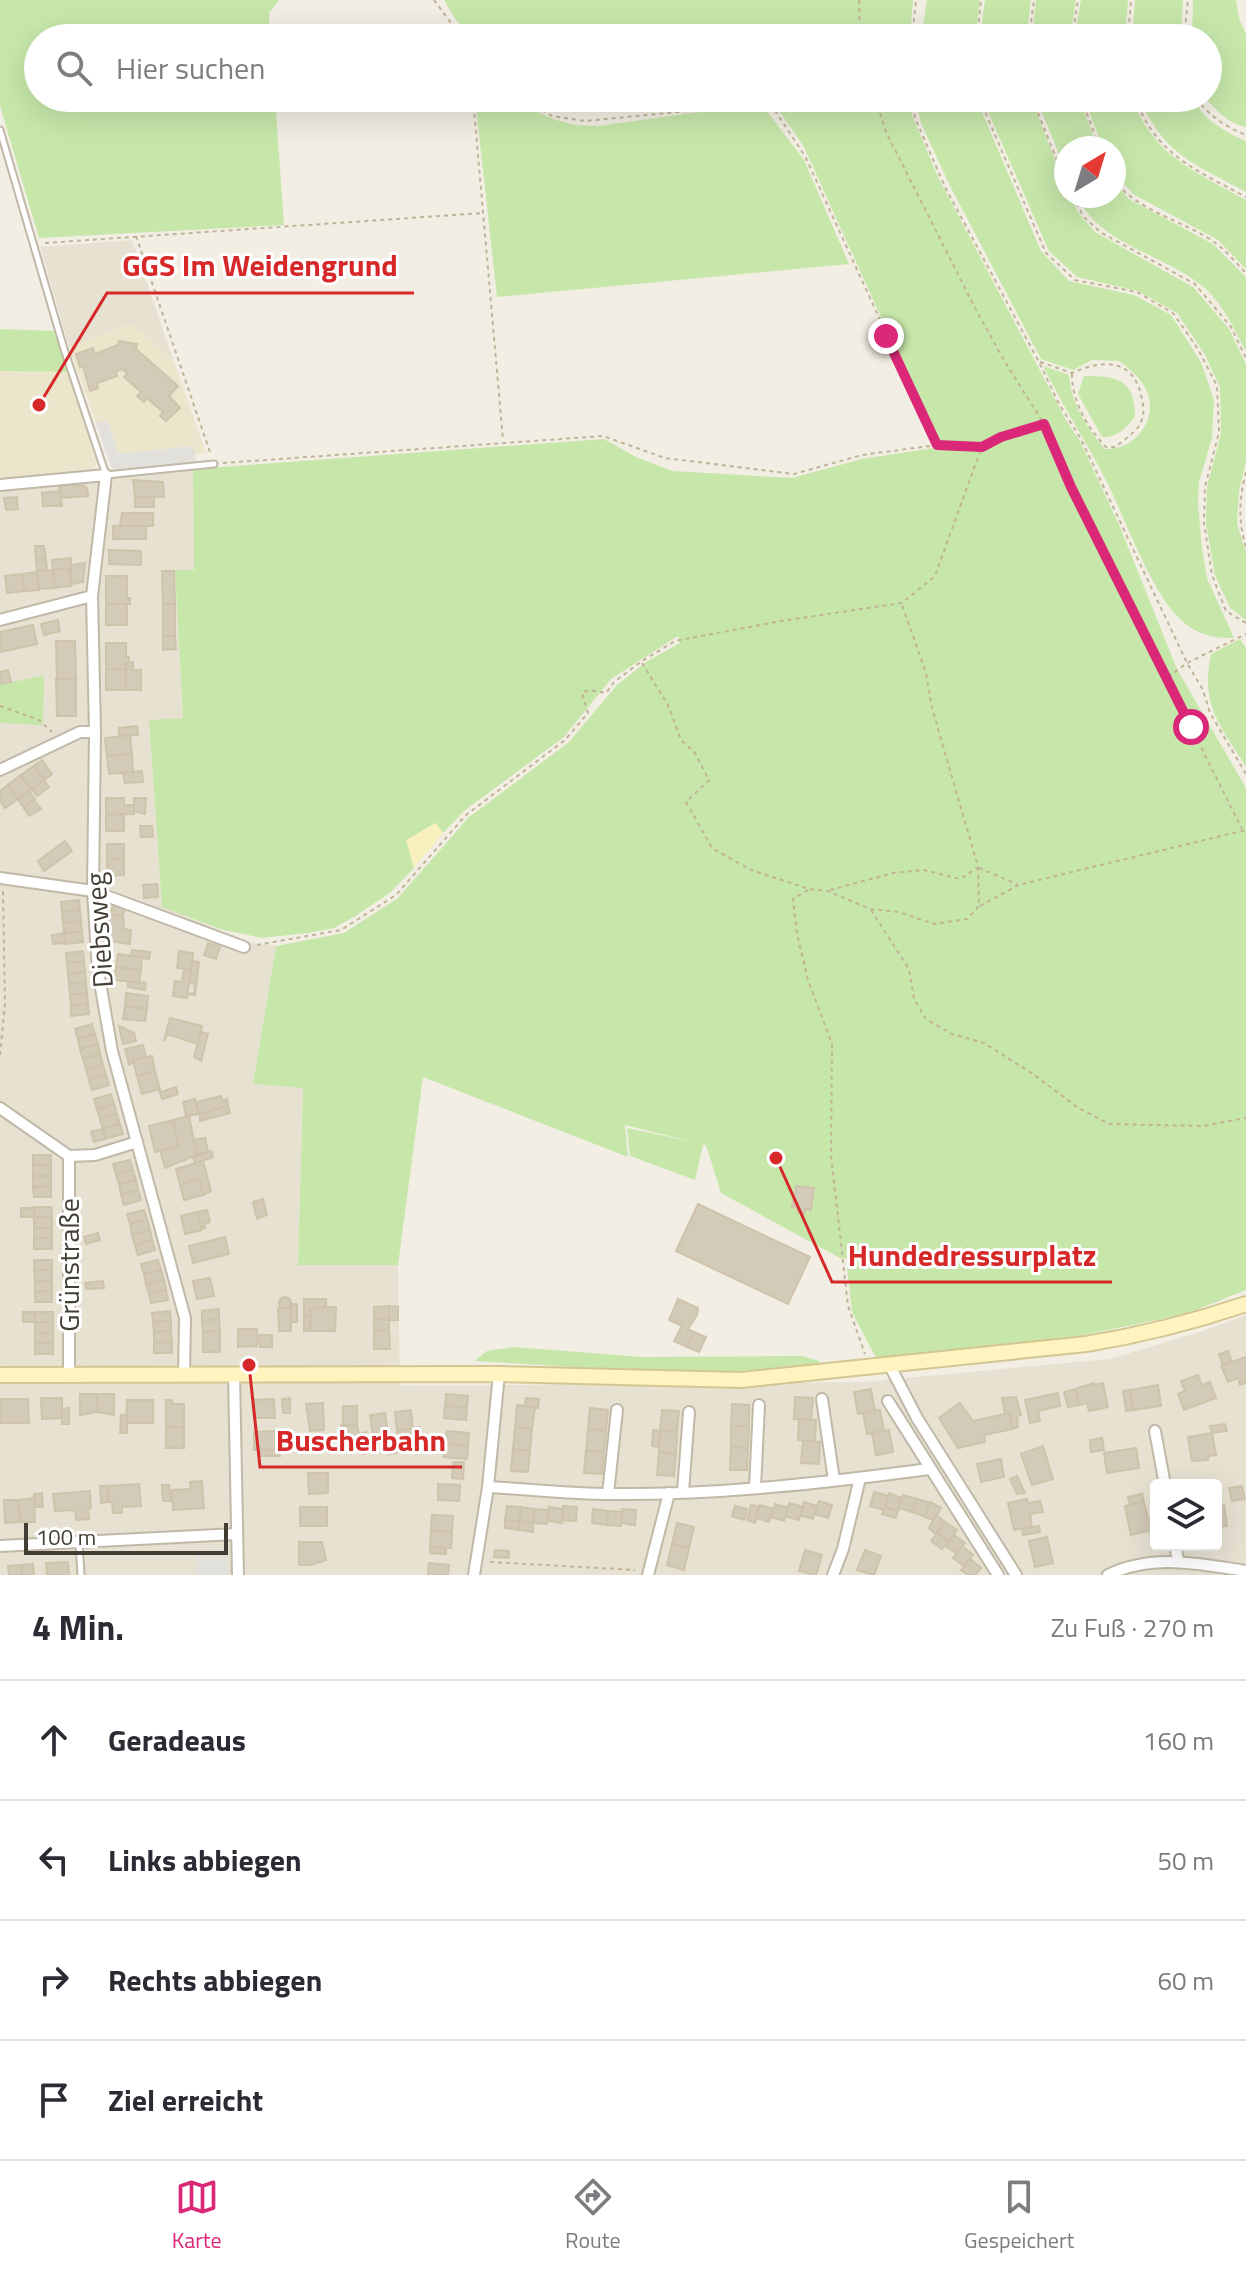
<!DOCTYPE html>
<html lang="de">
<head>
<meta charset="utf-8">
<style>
  body { margin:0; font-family:"Titillium Web",sans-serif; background:#f2f2f3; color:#2b2b33 }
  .controls { position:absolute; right:24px; bottom:24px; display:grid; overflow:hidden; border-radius:8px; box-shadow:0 8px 32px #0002 }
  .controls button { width:72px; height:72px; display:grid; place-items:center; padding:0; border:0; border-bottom:2px solid #e1e1e2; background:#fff; color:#2b2b33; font:40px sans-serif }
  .compass { position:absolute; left:1054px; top:136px; width:72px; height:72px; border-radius:50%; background:#fff; box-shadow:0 8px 32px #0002; rotate:38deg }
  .scale { position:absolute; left:24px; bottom:20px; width:204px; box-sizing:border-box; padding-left:8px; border:4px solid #433e33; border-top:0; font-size:22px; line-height:28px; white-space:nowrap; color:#433e33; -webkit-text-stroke:6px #fff; paint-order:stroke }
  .stop { position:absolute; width:24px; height:24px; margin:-18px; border:6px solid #db2777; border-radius:50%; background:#fff }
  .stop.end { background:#db2777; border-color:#fff; box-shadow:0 2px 8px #0008 }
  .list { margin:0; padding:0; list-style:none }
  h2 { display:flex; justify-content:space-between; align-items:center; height:104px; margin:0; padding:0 32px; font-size:34px }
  h2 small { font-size:26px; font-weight:400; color:#7c7c81 }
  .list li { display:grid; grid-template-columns:52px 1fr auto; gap:24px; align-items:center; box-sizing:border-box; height:120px; padding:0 32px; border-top:2px solid #e1e1e2 }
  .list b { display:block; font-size:30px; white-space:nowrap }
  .list em { font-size:26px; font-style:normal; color:#7c7c81 }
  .icon { flex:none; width:44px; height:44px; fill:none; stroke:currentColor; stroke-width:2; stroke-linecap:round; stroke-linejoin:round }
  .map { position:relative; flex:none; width:1246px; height:1575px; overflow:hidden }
  .search { position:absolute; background:#fff; box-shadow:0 8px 32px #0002; left:24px; right:24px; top:24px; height:88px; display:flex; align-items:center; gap:20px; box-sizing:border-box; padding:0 28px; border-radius:44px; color:#7c7c81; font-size:30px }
  .sheet { height:584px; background:#fff }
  nav { display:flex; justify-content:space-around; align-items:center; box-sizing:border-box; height:112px; border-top:2px solid #e1e1e2; background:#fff; font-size:22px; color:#7c7c81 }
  nav a { display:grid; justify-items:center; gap:4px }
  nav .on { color:#db2777 }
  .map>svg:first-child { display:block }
  .residential { fill:#e6e1d1; fill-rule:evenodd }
  .education { fill:#ebe5cc }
  .green { fill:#c7e7aa }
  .sand { fill:#f8f0bd }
  .parking { fill:#e2e0db }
  .building { fill:#d3cbb8; stroke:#cec3ab; stroke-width:2 }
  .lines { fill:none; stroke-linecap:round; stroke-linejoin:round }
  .service-casing { stroke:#c0b9a8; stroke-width:9 }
  .minor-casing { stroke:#c0b9a8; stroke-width:14 }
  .secondary-casing { stroke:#d3c692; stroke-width:18 }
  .path { stroke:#bfb497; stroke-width:2; stroke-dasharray:4 4; stroke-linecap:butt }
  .service { stroke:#fff; stroke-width:5 }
  .minor { stroke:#fff; stroke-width:10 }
  .secondary { stroke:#fff4bf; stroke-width:14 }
  .route { stroke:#db2777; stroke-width:10 }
  .labels { text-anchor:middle; stroke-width:6; stroke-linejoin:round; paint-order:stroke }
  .street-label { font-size:28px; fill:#433e33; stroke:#fff }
  .leader { fill:none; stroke:#d62828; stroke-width:3 }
  .callout-dot { fill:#d62828; stroke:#fff; stroke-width:3 }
  .callout-label { font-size:30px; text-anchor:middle; font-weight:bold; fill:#d62828; stroke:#fff; stroke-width:6; stroke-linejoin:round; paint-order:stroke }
</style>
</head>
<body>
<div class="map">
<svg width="1246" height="1575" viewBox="0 0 1246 1575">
  <rect width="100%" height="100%" fill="#f2eee3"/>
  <g class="residential">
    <path d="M132 240 174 362 131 324 69 347 40 247Z"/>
    <path d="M193 469 194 571 175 570 183 718 149 721 162 906 245 941 276 946 253 1084 303 1087 298 1264 398 1265 400 1386 864 1382 1110 1359 1203 1331 1246 1315V1575H0V490ZM1156 1485H1216V1545H1156Z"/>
  </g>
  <g class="education">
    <path d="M131 324 174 362 206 453 194 454 193 446 119 454 107 420 96 423 69 347Z"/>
    <path d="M0 371 68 372 97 464 91 472 0 481Z"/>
  </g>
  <g class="green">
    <path d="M0 0H279L269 13 270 38H38V98H275L284 225 39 238 0 106Z"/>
    <path d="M444 0H913L910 38H472L454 17Z"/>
    <path d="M927 0H980L975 38H921Z"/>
    <path d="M985 0H1031L1026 38H980Z"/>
    <path d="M1036 0H1076L1070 38H1032Z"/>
    <path d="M1081 0H1128L1125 38H1074Z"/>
    <path d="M1135 0H1183L1181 38H1132Z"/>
    <path d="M1193 0H1236L1239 18 1246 34V127C1229 124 1217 111 1205 98H1208V38H1192Z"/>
    <path d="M475 98H518L533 110 553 119 574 125 599 126 691 113 755 107 766 110 804 160 849 264 497 297Z"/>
    <path d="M550 98H713L581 107Z"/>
    <path d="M770 98H909L912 115 938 177 1066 420 1080 441 1120 527 1177 669 1246 788V1290L1186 1314 1083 1335 877 1360 852 1312 846 1258H840L721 1193 706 1145H703L695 1180 630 1156 627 1128 693 1142 625 1125 628 1157 423 1077 398 1265H298L303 1088 253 1084 276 946 344 933 398 898 468 818 569 742 617 685 646 662 680 643 678 636 611 679 564 737 464 811 443 833 435 823 407 840 414 868 391 892 357 915 334 928 308 933 262 938 220 929 162 907 149 720 183 718 175 570H194L193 469 604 439 636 457 672 471 792 478 862 459 940 447 803 145Z"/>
    <path d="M916 98H976L1041 251 1069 281 1134 295 1171 315 1201 362 1214 400 1212 438 1199 482 1198 504 1202 548 1207 578 1234 638C1208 639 1188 631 1171 609 1146 577 1126 522 1108 484 1088 444 1063 407 1043 366L1069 375C1070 401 1088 430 1105 449 1133 450 1157 423 1148 394 1143 380 1131 370 1119 361L1092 360 1073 370 1041 359 949 184 921 123Z"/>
    <path d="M982 98H1031L1066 188V196H1070L1079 214 1095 232 1193 287 1229 329 1246 364V461L1239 491 1237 524 1246 552V620L1230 608 1215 575 1206 524 1207 487 1221 433 1220 387 1204 353 1177 313 1138 291 1077 277 1049 251Z"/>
    <path d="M1036 98H1079L1098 148H1066V171Z"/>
    <path d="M1084 98H1132C1153 156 1196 172 1246 200V269L1218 240 1133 194 1115 174 1114 148H1103Z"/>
    <path d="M1139 98H1192C1207 122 1220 129 1246 141V192C1194 163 1166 157 1139 98Z"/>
    <path d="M1114 183 1129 199 1213 244 1246 277V352C1236 331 1220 299 1201 285 1161 253 1100 245 1077 196H1114Z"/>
    <path d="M0 329 54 331 68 372 0 371Z"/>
    <path d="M1084 376C1117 376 1135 379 1135 417 1126 428 1117 438 1102 437L1078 394Z"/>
    <path d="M1240 639 1246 648V767C1220 725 1200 705 1211 654Z"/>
    <path d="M44 675 43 725 0 723V685Z"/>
    <path d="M514 1347 643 1357 802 1356 819 1361 820 1366C705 1378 589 1367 474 1361L487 1351Z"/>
  </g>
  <path class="sand" d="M436 823 443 833 414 868 406 840Z"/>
  <g class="parking">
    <path d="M107 420 119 454 194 446 196 462 115 470 111 467 96 423Z"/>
    <path d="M226 1549 228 1575H197L196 1552Z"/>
  </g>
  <g class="building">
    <path d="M119 341 137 344 136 349 178 386 169 396 180 408 166 421 160 416 163 412 147 398 144 402 137 396 141 392 124 377 127 374 123 369 116 371 117 376 97 383 98 388 90 391 83 366 80 367 76 354 93 348 95 354 118 345Z"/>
    <path d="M133 480 163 482 164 497H135Z"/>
    <path d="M75 483V486L82 485 87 488 88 496 61 498 59 486Z"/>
    <path d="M60 491 62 506H43L42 493Z"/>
    <path d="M17 497 18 509 6 510 4 498Z"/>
    <rect x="135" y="497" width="19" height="10"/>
    <path d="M122 513H153V526H120Z"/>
    <rect x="113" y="526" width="33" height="13"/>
    <path d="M35 546H44L46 559 36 560Z"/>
    <path d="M109 550 141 551V565L109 564Z"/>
    <path d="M71 558V568L53 570 52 560Z"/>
    <path d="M46 559 47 570 37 571 36 560Z"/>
    <path d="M85 563 83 582 71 584V565Z"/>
    <path d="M69 568 71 586 55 588 53 570Z"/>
    <path d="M53 570 55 588 39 589 37 571Z"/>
    <path d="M162 571H174L175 604H163Z"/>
    <path d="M37 572 39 590 24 591 22 574Z"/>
    <path d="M22 574 24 591 7 593 5 576Z"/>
    <path d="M106 576H127V598H130V604H106Z"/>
    <rect x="106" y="604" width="21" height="21"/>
    <rect x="163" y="604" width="12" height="32"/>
    <path d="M58 620 60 631 44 635 41 624Z"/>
    <path d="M33 625 37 644 1 652 0 632Z"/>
    <path d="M163 636H175L176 649 163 650Z"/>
    <path d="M56 641H75L76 679H57Z"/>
    <path d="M106 643H126V657H129V662L126 663V669H106Z"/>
    <path d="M133 662V670H141V690H126V663Z"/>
    <rect x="106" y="669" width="20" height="21"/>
    <path d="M8 670 11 682 0 684V672Z"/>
    <path d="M56 679H76V716H57Z"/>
    <path d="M137 726 138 735 119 736V728Z"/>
    <path d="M130 735 132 754 107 756 105 738Z"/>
    <path d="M132 754 133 772 109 774 107 756Z"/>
    <path d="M42 760 52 774 44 780 34 766Z"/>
    <path d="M34 766 44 780 31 790 21 775Z"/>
    <path d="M142 771 143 782 125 783 123 773Z"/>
    <path d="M21 775 31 790 18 799 8 785Z"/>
    <path d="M44 780 49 787 37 796 32 789Z"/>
    <path d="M8 785 18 799 5 808 0 801V791Z"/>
    <path d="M29 791 35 799 24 808 18 799Z"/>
    <path d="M106 798H124V805H134V814L106 815Z"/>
    <path d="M134 798H146L145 814 134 811Z"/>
    <path d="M34 800 41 809 29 816 24 808Z"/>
    <path d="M124 814V831H106V815Z"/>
    <path d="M140 826H152L153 837H141Z"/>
    <path d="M65 841 72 851 44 871 38 861Z"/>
    <rect x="107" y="844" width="17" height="15"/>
    <path d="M107 859H124V875L107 876Z"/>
    <path d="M157 884 158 897 144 898 143 885Z"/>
    <path d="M79 900 80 910 62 912 61 902Z"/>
    <path d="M113 905 125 908 123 915 110 916Z"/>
    <path d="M80 910 81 921 63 923 62 912Z"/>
    <path d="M123 915 124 929 131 930 130 944 110 941 108 916Z"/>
    <path d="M81 921 82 932 64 933 63 923Z"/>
    <path d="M82 932 83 942 65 944 64 933Z"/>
    <path d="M64 933 65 943 53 944 52 935Z"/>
    <path d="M208 943 220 947 216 959 204 955Z"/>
    <path d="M132 950 150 952 149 959 131 956Z"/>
    <path d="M83 951 84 961 67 963 66 953Z"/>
    <path d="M179 951 193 953 191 970 177 968Z"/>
    <path d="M118 954 142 957 141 970 116 967Z"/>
    <path d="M84 961 85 972 68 974 67 963Z"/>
    <path d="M192 961 199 962 195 995 188 994 194 993 195 984 189 983Z"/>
    <path d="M116 967 141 970 139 983 115 980Z"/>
    <path d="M184 969 191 970 187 998 173 996 175 981 182 982Z"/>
    <path d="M85 972 86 983 69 984 68 974Z"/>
    <path d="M128 982 146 983 145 990 128 987Z"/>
    <path d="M86 983 87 993 70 995 69 984Z"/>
    <path d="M87 993 88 1004 71 1006 70 995Z"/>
    <path d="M126 993 148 996 147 1009 125 1006Z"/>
    <path d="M88 1004 89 1014 71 1016V1006Z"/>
    <path d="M125 1006 147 1009 145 1021 123 1019Z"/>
    <path d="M170 1018 202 1026 198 1044 167 1034 164 1041Z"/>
    <path d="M92 1024 95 1034 78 1039 75 1029Z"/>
    <path d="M119 1026 134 1033 136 1041 123 1044Z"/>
    <path d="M201 1032 208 1034 201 1061 194 1057Z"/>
    <path d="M95 1034 98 1044 80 1049 78 1039Z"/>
    <path d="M98 1044 100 1054 83 1059 80 1049Z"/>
    <path d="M143 1045 146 1057 133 1060 134 1063 129 1065 125 1049Z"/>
    <path d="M100 1054 103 1065 86 1069 83 1059Z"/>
    <path d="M152 1056 155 1071 137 1076 133 1060Z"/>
    <path d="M103 1065 106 1075 89 1080 86 1069Z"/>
    <path d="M155 1071 160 1089 142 1094 137 1076Z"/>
    <path d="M106 1075 109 1085 92 1090 89 1080Z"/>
    <path d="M176 1087 178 1094 162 1099 159 1089 161 1092Z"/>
    <path d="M111 1094 114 1104 97 1109 94 1099Z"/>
    <path d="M221 1096 222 1101 227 1099 228 1106 199 1114 196 1102Z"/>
    <path d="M195 1099 199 1114 186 1116 183 1102Z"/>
    <path d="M114 1104 117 1114 100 1119 97 1109Z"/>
    <path d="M228 1106 230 1113 200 1121V1114Z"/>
    <path d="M117 1114 120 1124 103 1129 100 1119Z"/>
    <path d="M189 1116 197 1155 165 1168 160 1150 178 1146 173 1120Z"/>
    <path d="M173 1120 178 1146 155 1152 149 1126Z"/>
    <path d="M120 1124 123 1134 105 1139 103 1129Z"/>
    <path d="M103 1129 105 1139 94 1142 91 1132Z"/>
    <path d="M205 1138 208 1152 197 1155 194 1140Z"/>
    <path d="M211 1151 213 1157 195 1164 193 1157Z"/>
    <rect x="33" y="1155" width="18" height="10"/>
    <path d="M130 1160 133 1170 116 1174 113 1164Z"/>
    <path d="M203 1161 211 1191 203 1195 199 1179 180 1185 176 1169Z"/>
    <rect x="33" y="1165" width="18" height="11"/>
    <path d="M133 1170 136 1180 119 1184 116 1174Z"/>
    <path d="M33 1176H51V1186L33 1187Z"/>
    <path d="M199 1179 203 1195 184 1200 180 1185Z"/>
    <path d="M136 1180 138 1190 121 1195 119 1184Z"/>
    <path d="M51 1186V1197H34L33 1187Z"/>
    <path d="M796 1186 814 1188 811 1210 805 1209 804 1214 798 1213V1208L792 1207Z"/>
    <path d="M138 1190 141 1200 124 1205 121 1195Z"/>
    <path d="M263 1199 267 1215 257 1219 253 1202Z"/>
    <path d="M698 1204 810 1257 788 1304 676 1251Z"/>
    <path d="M34 1207H51L52 1217H34Z"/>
    <rect x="21" y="1208" width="13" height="9"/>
    <path d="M144 1210 147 1219 130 1224 127 1214Z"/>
    <path d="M207 1210 210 1222 204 1224 205 1228H201L197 1212Z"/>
    <path d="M197 1212 202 1230 185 1234 181 1216Z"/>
    <rect x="34" y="1217" width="18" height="11"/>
    <path d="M147 1219 150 1230 132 1235 130 1224Z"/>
    <rect x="34" y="1228" width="18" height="10"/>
    <path d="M150 1230 152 1240 135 1245 132 1235Z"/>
    <path d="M98 1233 100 1240 86 1244 84 1237Z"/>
    <path d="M225 1237 229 1254 193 1263 189 1246Z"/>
    <rect x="34" y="1238" width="18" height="11"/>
    <path d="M152 1240 155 1250 138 1255 135 1245Z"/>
    <rect x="34" y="1260" width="18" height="10"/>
    <path d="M158 1260 161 1270 144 1274 141 1264Z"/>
    <path d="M34 1270H52V1281H35Z"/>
    <path d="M161 1270 164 1280 146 1284 144 1274Z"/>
    <path d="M210 1278 214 1296 197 1299 193 1281Z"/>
    <path d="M164 1280 166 1290 149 1294 146 1284Z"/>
    <path d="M35 1281H52V1291L35 1292Z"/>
    <path d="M103 1281 104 1288 86 1289 85 1283Z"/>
    <path d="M166 1290 168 1300 151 1303 149 1294Z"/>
    <path d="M52 1291V1302H35V1292Z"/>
    <circle cx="285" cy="1303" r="6"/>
    <path d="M304 1299H326V1307L310 1309V1316H304Z"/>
    <path d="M678 1299 698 1308 697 1315 688 1329 694 1332 687 1347 674 1341 682 1326 669 1320Z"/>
    <rect x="291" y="1304" width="6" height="18"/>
    <path d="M389 1306 398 1307V1320H389Z"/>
    <path d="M389 1306V1320L374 1319V1307Z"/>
    <path d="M319 1307H336L335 1331H310V1309H319Z"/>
    <path d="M278 1308H291V1331H279Z"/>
    <path d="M219 1309V1319L202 1321V1311Z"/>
    <path d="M170 1311 171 1321 153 1322 152 1313Z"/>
    <rect x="23" y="1312" width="12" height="10"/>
    <rect x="35" y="1312" width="18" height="10"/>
    <path d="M304 1316H311L310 1331H304Z"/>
    <path d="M219 1319 220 1331 203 1332 202 1321Z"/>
    <path d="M374 1319 389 1320V1330L374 1331Z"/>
    <path d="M171 1321V1331L154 1332 153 1322Z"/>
    <rect x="35" y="1322" width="18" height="11"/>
    <path d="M238 1329H257V1346L238 1347Z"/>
    <path d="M389 1330 390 1349H374V1331Z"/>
    <path d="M171 1331 172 1342 154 1343V1332Z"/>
    <path d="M220 1331V1352H203V1332Z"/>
    <path d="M694 1332 706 1337 699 1352 687 1347Z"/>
    <rect x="35" y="1333" width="18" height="10"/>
    <path d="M259 1335H272V1347H260Z"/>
    <path d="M172 1342V1353H154V1343Z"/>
    <rect x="35" y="1343" width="18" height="11"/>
    <path d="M1228 1351 1232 1362 1223 1365 1219 1354Z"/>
    <path d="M1246 1357V1383L1240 1385 1238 1378 1228 1382 1221 1366Z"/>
    <path d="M1198 1375 1202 1385 1210 1382 1216 1398 1184 1410 1178 1394 1185 1391 1181 1381Z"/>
    <path d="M1094 1383V1385L1103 1383 1108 1407 1089 1411 1087 1403 1079 1405 1075 1389Z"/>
    <path d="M1158 1385 1161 1406 1133 1410 1130 1390Z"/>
    <path d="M871 1389 875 1411 858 1414 854 1392Z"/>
    <path d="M1075 1389 1079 1405 1068 1407 1064 1392Z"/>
    <path d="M1130 1390 1133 1410 1126 1411 1123 1391Z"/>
    <path d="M1058 1393 1060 1406 1038 1411 1040 1421 1030 1423 1025 1400Z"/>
    <path d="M80 1394H97V1412L80 1415Z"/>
    <path d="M97 1394H114V1415L97 1412Z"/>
    <path d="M446 1394 468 1396 467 1408 445 1406Z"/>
    <path d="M795 1397 813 1398 811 1420 794 1419Z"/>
    <path d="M1016 1397 1021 1415 1017 1416 1018 1427 1013 1429 1009 1413 1005 1414 1002 1398Z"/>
    <path d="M41 1398H62V1418L42 1419Z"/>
    <path d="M290 1398V1413H283L282 1399Z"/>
    <path d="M526 1398 539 1399 538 1408 525 1406Z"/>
    <path d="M0 1399H28L29 1423H0Z"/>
    <path d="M274 1399 275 1418H254L253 1400Z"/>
    <path d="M127 1400H153V1423H126Z"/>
    <path d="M166 1400H172V1404H184V1427H166Z"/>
    <path d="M323 1403 324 1430 310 1431 306 1404Z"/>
    <path d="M960 1403 973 1421 1009 1413 1013 1429 984 1435 985 1442 958 1448 939 1418Z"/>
    <path d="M732 1404 749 1405V1426H731Z"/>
    <path d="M517 1405 535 1407 532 1429 515 1427Z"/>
    <rect x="343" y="1406" width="14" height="19"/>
    <path d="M445 1406 467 1408 466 1420 444 1418Z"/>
    <path d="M69 1408V1424H62V1409Z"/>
    <path d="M590 1408 608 1410 606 1431 588 1429Z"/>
    <path d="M411 1410 413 1429 397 1430 395 1412Z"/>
    <path d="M662 1410 679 1411 677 1432 660 1431Z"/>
    <path d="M880 1410 884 1431 867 1434 863 1413Z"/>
    <path d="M385 1413 388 1435 373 1437 370 1415Z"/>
    <path d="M121 1415H127V1433H120Z"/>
    <path d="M799 1419 816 1420 815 1442 798 1440Z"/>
    <path d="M1225 1424 1227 1431 1212 1433 1210 1426Z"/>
    <path d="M341 1425H357L361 1444 346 1447Z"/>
    <path d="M731 1426H749L748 1448 731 1447Z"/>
    <rect x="166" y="1427" width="18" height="21"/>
    <path d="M420 1427 425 1449 417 1450 413 1428Z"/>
    <path d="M515 1427 532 1429 530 1451 513 1449Z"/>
    <path d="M413 1429 415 1439 398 1441 397 1430Z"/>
    <path d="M588 1429 606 1431 604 1452 586 1451Z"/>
    <path d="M653 1430 660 1431 659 1447 652 1446Z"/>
    <path d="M889 1430 893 1452 876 1455 872 1433Z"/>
    <path d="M275 1431V1450H254V1432Z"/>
    <path d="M447 1431 469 1433 468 1446 445 1444Z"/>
    <path d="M660 1431 677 1432 676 1454 659 1452Z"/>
    <path d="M366 1432 370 1452 363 1454 359 1434Z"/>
    <path d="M1212 1433 1216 1455 1208 1456V1460L1192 1461 1188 1437Z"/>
    <path d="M396 1437 400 1452 389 1454V1439Z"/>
    <path d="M1102 1438 1104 1450 1091 1452 1090 1440Z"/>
    <path d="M803 1441 820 1442 819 1464 801 1463Z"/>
    <path d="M445 1444 468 1446 467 1459 444 1457Z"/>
    <path d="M1043 1446 1053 1479 1032 1485 1021 1454Z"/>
    <path d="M731 1447 748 1448 747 1470H730Z"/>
    <path d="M1136 1448 1139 1468 1107 1473 1104 1453Z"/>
    <path d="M280 1449V1456H261V1450Z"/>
    <path d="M513 1449 530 1451 528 1472 511 1471Z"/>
    <path d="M586 1451 604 1452 602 1474 584 1473Z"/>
    <path d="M659 1452 676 1454 674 1476 657 1475Z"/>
    <path d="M1001 1459 1004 1477 981 1482 977 1464Z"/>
    <path d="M456 1462H464L463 1479 452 1478 453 1463Z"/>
    <path d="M308 1473H328V1493L309 1494Z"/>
    <path d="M1017 1476 1025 1493 1017 1494 1010 1479Z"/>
    <path d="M202 1481 204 1508 173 1510 172 1490 191 1489 190 1482Z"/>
    <path d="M139 1484 141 1506 122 1507V1513H113L112 1502H108L107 1486Z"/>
    <path d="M438 1484 460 1485 459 1501 438 1500Z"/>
    <path d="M162 1485H169L171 1501H163Z"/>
    <path d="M100 1486H107L108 1502 101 1503Z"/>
    <path d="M1242 1486 1245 1499 1232 1501 1229 1488Z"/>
    <path d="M90 1491 91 1508 88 1509 89 1519 76 1520 75 1510 55 1511 53 1494Z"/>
    <path d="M874 1492 888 1496 884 1510 870 1506Z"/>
    <path d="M42 1493 43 1507H35L34 1494Z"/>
    <path d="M889 1493 902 1498 898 1511 885 1507Z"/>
    <path d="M1142 1494 1144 1502 1130 1505 1128 1497Z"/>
    <path d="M903 1495 917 1499 912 1512 899 1508Z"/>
    <path d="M34 1498 35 1522H20L18 1500Z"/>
    <path d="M917 1499 930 1503 926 1517 912 1512Z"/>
    <path d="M1027 1499 1028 1503 1040 1501 1043 1512 1030 1514 1032 1527 1014 1530 1008 1503Z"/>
    <path d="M4 1500H18L20 1522 5 1523Z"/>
    <path d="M819 1501 832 1505 828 1518 815 1514Z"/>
    <path d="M804 1502 817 1506 813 1519 800 1515Z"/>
    <path d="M930 1502 941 1508 934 1520 925 1517Z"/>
    <path d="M1144 1502 1148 1520 1153 1519 1155 1529 1131 1535 1125 1506Z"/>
    <path d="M789 1503 803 1507 799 1520 785 1516Z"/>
    <path d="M775 1504 788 1508 784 1521 771 1517Z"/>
    <path d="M751 1505 759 1507 755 1523 747 1520Z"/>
    <path d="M760 1505 773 1509 769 1522 756 1518Z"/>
    <path d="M1224 1505 1227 1526 1216 1527V1506Z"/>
    <path d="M507 1506 521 1507 520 1521 505 1520Z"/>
    <path d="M563 1506 577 1507 576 1521 562 1520Z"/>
    <path d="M735 1506 747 1509 744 1520 732 1516Z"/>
    <rect x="300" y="1507" width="27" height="19"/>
    <path d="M521 1507 535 1509 533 1523 520 1521Z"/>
    <path d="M549 1507 563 1509 562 1523 548 1521Z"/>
    <path d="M885 1507 898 1511 896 1518 882 1514Z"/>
    <path d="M535 1509 549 1510 547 1524 533 1523Z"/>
    <path d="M593 1509 608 1511 607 1525 592 1523Z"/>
    <path d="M622 1509 636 1510 635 1525 621 1523Z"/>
    <path d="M608 1511 622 1512 621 1526 607 1525Z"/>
    <path d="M432 1515 453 1516 452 1532 431 1531Z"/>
    <path d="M936 1515 945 1522 936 1534 929 1528Z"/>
    <path d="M505 1520 520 1521 519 1530 505 1528Z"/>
    <path d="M520 1521 533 1523V1532L519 1530Z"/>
    <path d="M945 1522 957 1530 949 1541 937 1533Z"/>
    <path d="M677 1523 694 1527 689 1548 672 1544Z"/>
    <path d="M1039 1526 1040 1532 1023 1535 1022 1529Z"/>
    <path d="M431 1531 452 1532 451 1548 430 1547Z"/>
    <path d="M937 1533 949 1541 942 1549 931 1541Z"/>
    <path d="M954 1535 965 1543 956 1553 945 1546Z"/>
    <path d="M1047 1537 1053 1563 1035 1567 1029 1541Z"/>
    <path d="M299 1542H322L326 1560 311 1565H299Z"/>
    <path d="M672 1544 689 1548 684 1570 667 1565Z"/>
    <path d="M962 1546 973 1555 964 1566 953 1558Z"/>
    <path d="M430 1547 446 1548V1554L430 1553Z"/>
    <path d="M495 1550 509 1551V1558L494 1557Z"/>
    <path d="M805 1550 822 1555 816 1575 799 1571Z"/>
    <path d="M865 1550 881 1556 874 1575 857 1570Z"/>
    <path d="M970 1559 981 1568 975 1575H968L961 1570Z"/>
    <path d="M68 1562 69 1575H47L46 1563Z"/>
    <path d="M429 1563 449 1565 448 1575H428Z"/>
    <path d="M33 1564 34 1575H22L21 1565Z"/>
    <path d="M21 1565 22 1575H9L8 1566Z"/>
  </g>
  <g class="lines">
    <defs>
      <g id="service">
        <path d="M0 130 64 349 106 475 214 464"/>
        <path d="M79 1543 81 1575"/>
      </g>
      <g id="minor">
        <path d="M0 485 106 475 92 596 95 732 93 891 98 971 112 1051 185 1318 184 1375"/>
        <path d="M0 620 92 596"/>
        <path d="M0 770 80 732H95"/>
        <path d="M0 878 93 891 244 947"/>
        <path d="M0 1108 69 1156 95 1155 137 1142"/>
        <path d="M890 1366 917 1418 1016 1575"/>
        <path d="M234 1374 238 1575"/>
        <path d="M69 1375V1156"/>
        <path d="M822 1399 834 1480"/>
        <path d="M888 1401 998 1575"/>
        <path d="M1155 1431 1165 1485"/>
        <path d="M488 1487C528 1489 570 1494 611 1494 717 1495 824 1483 929 1469"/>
        <path d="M755 1488 759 1405"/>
        <path d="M683 1492 689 1412"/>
        <path d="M608 1494 617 1410"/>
        <path d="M1175 1545 1178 1560"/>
        <path d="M0 1546 237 1534"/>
        <path d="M474 1575 488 1487 499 1374"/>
        <path d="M648 1575 669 1493"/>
        <path d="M833 1575 843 1549 860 1478"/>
        <path d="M1108 1575C1153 1553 1199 1564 1246 1571"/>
      </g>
      <path id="secondary" d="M0 1375 499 1374 741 1380 1086 1344C1141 1335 1193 1322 1246 1304"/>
    </defs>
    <use href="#service" class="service-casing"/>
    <use href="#minor" class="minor-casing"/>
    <use href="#secondary" class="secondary-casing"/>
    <g class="path">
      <path d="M434 0 462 38"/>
      <path d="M859 0 860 38"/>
      <path d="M912 38 916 0"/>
      <path d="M977 38 981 0"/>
      <path d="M1029 38 1034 0"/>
      <path d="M1072 38 1078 0"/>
      <path d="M1128 38 1131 0"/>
      <path d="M1184 38 1188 0"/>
      <path d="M473 98 503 440"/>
      <path d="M521 98 552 116 585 121 770 103 805 156 937 444"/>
      <path d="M875 98 886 132 974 306 1005 362 1044 424 1071 487 1242 829"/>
      <path d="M912 98 915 118 945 187 1039 362 1059 404 1081 439 1187 663 1203 690 1210 713 1246 774"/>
      <path d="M979 98 1046 253 1075 280 1137 292 1173 313 1198 349 1217 386 1219 432 1205 487 1204 523 1212 575 1226 611 1246 623"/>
      <path d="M1032 98 1066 183"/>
      <path d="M1081 98 1100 148"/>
      <path d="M1135 98C1156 155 1196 170 1246 197"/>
      <path d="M1197 98C1207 115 1228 128 1246 135"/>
      <path d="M1114 177C1128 208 1187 222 1214 242 1226 250 1236 263 1246 273"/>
      <path d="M1073 196 1083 216 1100 232 1195 284 1231 327 1246 358"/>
      <path d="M136 236 211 455"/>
      <path d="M45 243 483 213"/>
      <path d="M1040 362 1072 373C1101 360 1132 357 1141 395 1144 406 1145 416 1139 426 1133 434 1123 441 1115 447H1106C1087 428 1071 399 1072 373"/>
      <path d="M223 463 603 436 665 458 794 474 862 455 937 445 982 447 1001 437 1044 424"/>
      <path d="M1246 472C1239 498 1238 521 1246 547"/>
      <path d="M642 663 668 705 681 740 695 753 709 780 686 802 712 848 751 870 809 889 828 891 870 909 899 912 934 924 967 919 979 906 978 867 932 708 926 673 902 605"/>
      <path d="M1168 677 1187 663 1246 634"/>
      <path d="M0 706 39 720 52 732"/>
      <path d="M979 868 1017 884"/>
      <path d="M808 890 793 899 797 934 808 980 832 1044 831 1155 848 1306 865 1354"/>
      <path d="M830 890 893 873 924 870 960 879 977 868"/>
      <path d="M980 906 1018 885 1246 830"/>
      <path d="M871 910 909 969 914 999 926 1019 952 1034 984 1043 1033 1074 1077 1107 1109 1124 1203 1126 1246 1118"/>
      <path d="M257 945 341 930 396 895 466 815 565 740 588 713 582 693 589 690 606 693 614 682 642 661 675 641 781 621 902 603 935 576 981 449"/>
      <path d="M0 1055 5 1004 3 891"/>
      <path d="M490 1562 635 1570"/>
    </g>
    <use href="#service" class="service"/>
    <use href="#minor" class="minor"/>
    <use href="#secondary" class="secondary"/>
  </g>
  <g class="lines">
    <path class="route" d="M886 336 937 445 982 447 1001 437 1044 424 1071 487 1191 727"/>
  </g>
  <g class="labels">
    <g class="street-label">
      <text transform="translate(99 930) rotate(-94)" y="10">Diebsweg</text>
      <text transform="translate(69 1265) rotate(-90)" y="10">Grünstraße</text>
    </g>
  </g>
  <path class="leader" d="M39 405L107 293H414M776 1158L832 1282H1112M249 1365L260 1467H462"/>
  <g class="callout-dot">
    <circle cx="39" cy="405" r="8"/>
    <circle cx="776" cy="1158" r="8"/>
    <circle cx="249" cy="1365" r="8"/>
  </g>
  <g class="callout-label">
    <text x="260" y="276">GGS Im Weidengrund</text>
    <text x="972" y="1266">Hundedressurplatz</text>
    <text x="361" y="1451">Buscherbahn</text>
  </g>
</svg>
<div class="controls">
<button><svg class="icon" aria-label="layers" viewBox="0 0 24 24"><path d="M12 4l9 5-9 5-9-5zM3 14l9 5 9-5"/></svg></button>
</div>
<svg class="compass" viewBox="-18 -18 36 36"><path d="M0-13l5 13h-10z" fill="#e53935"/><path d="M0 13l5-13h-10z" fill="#7c7c81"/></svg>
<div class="scale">100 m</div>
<div class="stop" style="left:1191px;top:727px"></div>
<div class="stop end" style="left:886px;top:336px"></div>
<div class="search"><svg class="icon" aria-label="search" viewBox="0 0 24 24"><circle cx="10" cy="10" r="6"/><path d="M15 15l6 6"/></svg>Hier suchen</div>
</div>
<section class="sheet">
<h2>4 Min.<small>Zu Fuß · 270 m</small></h2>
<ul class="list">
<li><svg class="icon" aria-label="ahead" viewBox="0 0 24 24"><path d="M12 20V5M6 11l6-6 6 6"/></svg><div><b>Geradeaus</b></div><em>160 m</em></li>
<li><svg class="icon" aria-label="left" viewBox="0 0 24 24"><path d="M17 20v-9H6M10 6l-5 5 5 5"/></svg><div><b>Links abbiegen</b></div><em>50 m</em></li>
<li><svg class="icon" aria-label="right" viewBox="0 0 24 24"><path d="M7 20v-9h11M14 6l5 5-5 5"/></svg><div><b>Rechts abbiegen</b></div><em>60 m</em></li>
<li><svg class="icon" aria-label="arrive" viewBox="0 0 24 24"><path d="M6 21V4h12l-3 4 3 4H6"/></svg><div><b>Ziel erreicht</b></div></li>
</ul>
</section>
<nav>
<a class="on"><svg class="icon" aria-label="map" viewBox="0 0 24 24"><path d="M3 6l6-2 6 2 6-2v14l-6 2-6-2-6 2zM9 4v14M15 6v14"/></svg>Karte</a>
<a><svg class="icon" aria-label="directions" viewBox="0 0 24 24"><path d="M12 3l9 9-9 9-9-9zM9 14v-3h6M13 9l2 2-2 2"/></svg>Route</a>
<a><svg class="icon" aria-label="saved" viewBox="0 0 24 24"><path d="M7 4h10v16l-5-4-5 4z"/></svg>Gespeichert</a>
</nav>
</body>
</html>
